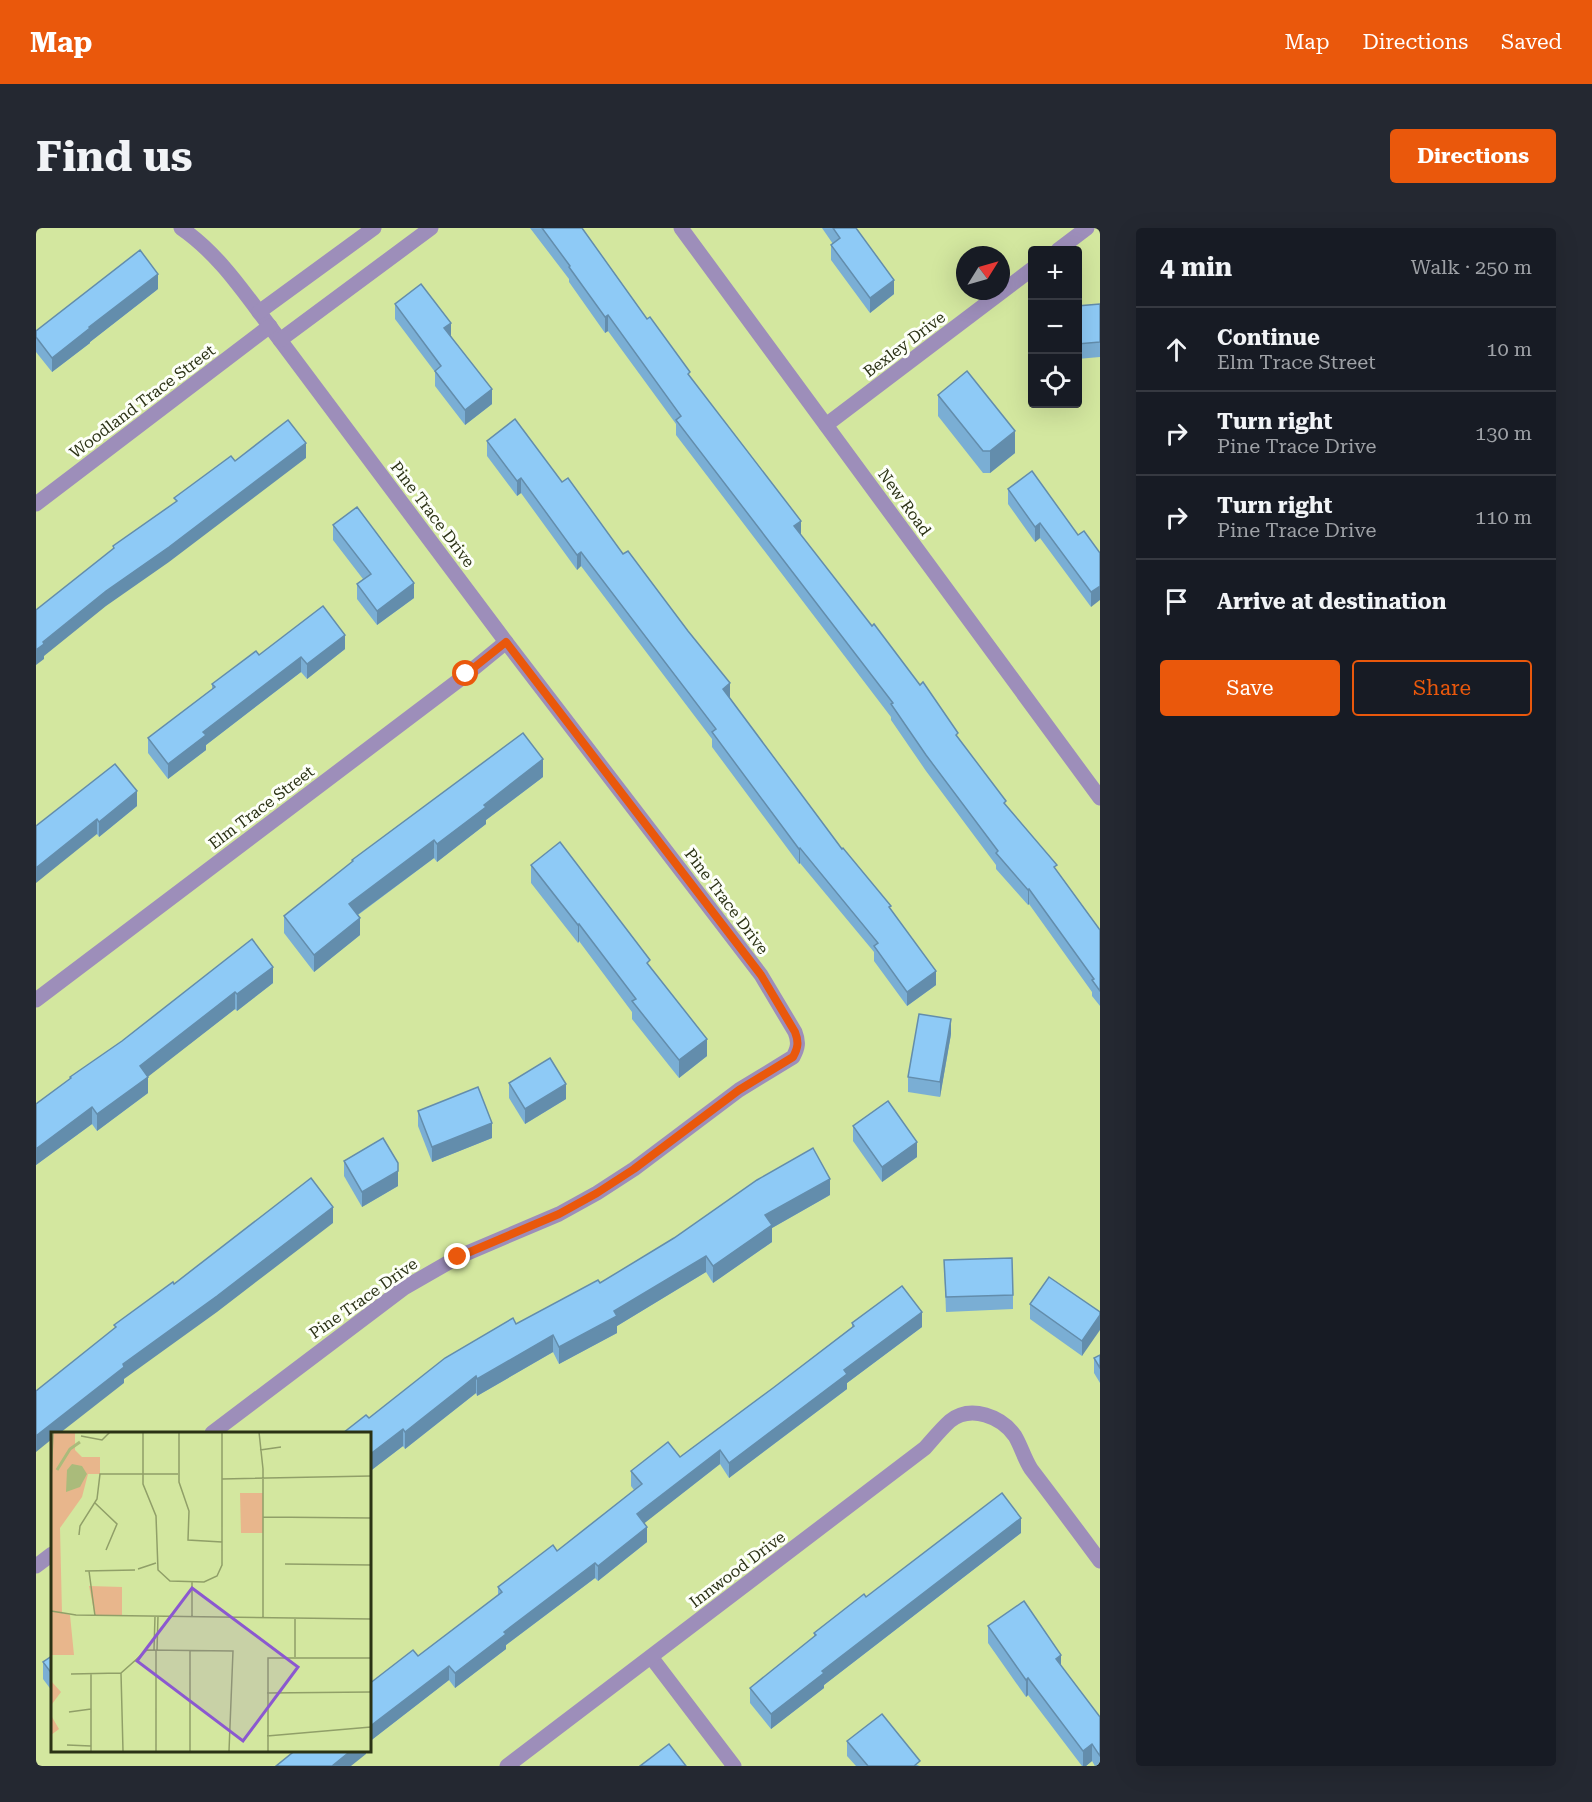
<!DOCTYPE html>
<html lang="en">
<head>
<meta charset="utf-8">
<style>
  body { margin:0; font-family:"Roboto Serif",serif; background:#242831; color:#f1f3f6 }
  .controls { position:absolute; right:18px; top:18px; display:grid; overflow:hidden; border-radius:6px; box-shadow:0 6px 24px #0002 }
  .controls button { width:54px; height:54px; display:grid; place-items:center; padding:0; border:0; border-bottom:2px solid #363941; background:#171b24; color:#f1f3f6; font:30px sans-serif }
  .compass { position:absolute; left:920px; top:18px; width:54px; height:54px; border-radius:50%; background:#171b24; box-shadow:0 6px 24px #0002; rotate:53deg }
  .stop { position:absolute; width:18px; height:18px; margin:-14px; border:4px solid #ea580c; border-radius:50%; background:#fff }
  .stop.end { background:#ea580c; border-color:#fff; box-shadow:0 2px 6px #0008 }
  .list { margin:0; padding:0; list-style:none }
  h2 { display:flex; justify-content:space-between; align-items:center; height:78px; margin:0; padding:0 24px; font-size:26px }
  h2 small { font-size:20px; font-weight:400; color:#9ea1a6 }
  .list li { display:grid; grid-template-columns:39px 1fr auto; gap:18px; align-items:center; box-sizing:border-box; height:84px; padding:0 24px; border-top:2px solid #363941 }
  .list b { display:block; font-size:22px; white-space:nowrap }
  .list p { margin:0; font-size:20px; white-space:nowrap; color:#9ea1a6 }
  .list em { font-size:20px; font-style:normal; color:#9ea1a6 }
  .actions { display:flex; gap:12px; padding:18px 24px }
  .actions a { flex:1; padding:14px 0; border:2px solid #ea580c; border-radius:6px; text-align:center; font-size:21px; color:#ea580c }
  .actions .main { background:#ea580c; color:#fff }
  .icon { flex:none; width:33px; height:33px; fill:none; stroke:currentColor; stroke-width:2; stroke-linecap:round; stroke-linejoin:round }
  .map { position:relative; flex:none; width:1064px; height:1538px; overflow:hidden; border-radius:6px }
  header { display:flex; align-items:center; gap:36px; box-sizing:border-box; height:84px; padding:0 30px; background:#ea580c; color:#fff }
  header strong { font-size:28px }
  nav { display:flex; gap:33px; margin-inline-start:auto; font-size:21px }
  .intro { display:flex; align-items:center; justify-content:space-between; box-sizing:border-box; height:144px; padding:0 36px }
  h1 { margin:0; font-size:42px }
  .button { padding:15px 27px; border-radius:6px; background:#ea580c; color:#fff; font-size:21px; font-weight:700 }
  main { display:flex; gap:36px; padding:0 36px }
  aside { flex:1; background:#171b24; border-radius:6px; box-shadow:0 6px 24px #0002 }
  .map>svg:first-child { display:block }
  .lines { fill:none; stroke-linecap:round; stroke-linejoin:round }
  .minor { stroke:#9d8eba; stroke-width:15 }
  .tertiary { stroke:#9d8eba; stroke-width:15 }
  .wall { fill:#7aaed4 }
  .shaded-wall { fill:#638dac }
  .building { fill:#8ecaf6; stroke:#638dac; stroke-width:1.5 }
  .route { stroke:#ea580c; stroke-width:8 }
  .labels { text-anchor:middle; stroke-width:6; stroke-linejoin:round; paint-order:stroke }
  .street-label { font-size:16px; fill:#2b3215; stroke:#fdfff8 }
  .inset-river { fill:none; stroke:#aabb7b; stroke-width:3 }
  .inset-road { fill:none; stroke:#909f68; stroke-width:1.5 }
  .view { fill:#8b58d0; fill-opacity:0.15; stroke:#8b58d0; stroke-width:3 }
  .inset-edge { fill:none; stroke:#2b3215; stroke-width:3 }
</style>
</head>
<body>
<header>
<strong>Map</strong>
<nav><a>Map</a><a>Directions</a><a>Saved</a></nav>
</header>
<div class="intro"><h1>Find us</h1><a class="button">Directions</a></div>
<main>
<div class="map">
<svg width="1064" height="1538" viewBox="0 0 1064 1538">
  <rect width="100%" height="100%" fill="#d3e79f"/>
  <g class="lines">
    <g class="minor">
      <path d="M145 0C177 22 200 53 223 84L470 414 725 747 759 804C763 814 762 820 757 829L703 862 598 941 561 965 523 986 422 1029 368 1060 176 1205"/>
      <path d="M1022 22 1051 0"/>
      <path d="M223 84 338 0"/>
      <path d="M244 112 395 0"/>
      <path d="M790 197 996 41"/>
      <path d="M0 276 234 98"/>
      <path d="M0 772 431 446 470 414"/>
      <path d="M0 1338 16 1326"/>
      <path d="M615 1429 698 1538"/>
      <path d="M471 1538 889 1220C897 1211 905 1201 914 1193 935 1176 966 1189 979 1208 985 1218 988 1230 995 1241 1018 1271 1041 1302 1064 1333"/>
    </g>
    <path class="tertiary" d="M645 0 1064 570"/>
  </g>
  <g class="wall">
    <path d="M494 0H546L611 91 654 149 765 307 922 509 970 579 1021 643 1064 702V778L1056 768V764L993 676 992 677 960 641V637L890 543 855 492V489L640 207V196L572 103 569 105 533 54V51Z"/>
    <path d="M786 0H820L858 66 834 85 795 32V17L797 16Z"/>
    <path d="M122 61 54 114V115L16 144 0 124V103Z"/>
    <path d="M359 76 415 108 456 176 429 197 399 158V144L359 91Z"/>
    <path d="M1064 76V129L1041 131V78Z"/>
    <path d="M902 167 979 225 954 245H947L902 188Z"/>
    <path d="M451 213 526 254 587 326 806 621 855 681 900 757 871 778 838 733V724L764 635 763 636 676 519V511L545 338 541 342 485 265 481 268 451 228Z"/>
    <path d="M972 261 1042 307 1064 325 1055 379 1004 310 999 314 972 276Z"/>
    <path d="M297 297 378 370 341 397 321 371V356L327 351 297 312Z"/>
    <path d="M309 421 271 451 265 444 170 517V522L132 551 112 525V510L176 461V456L223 427Z"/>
    <path d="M507 549 450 592V596L401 634 398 630 322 687 324 707 278 744 248 705V688L316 634V632Z"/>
    <path d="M101 578 63 609 61 606 0 598Z"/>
    <path d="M495 637 614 739 671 828 643 850 596 791V784L543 713 542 715 495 655Z"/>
    <path d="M216 711 237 755 201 783 199 781 112 848V865L61 903 56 896 0 937V876L34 851V849L86 813Z"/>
    <path d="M915 806 904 869 872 864V849Z"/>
    <path d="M473 855 530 871 489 896 473 870Z"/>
    <path d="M382 883 456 910 396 934 382 898Z"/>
    <path d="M817 898 881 929 846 954 817 913Z"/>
    <path d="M308 933 362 958 326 979 308 948Z"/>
    <path d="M794 967 736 1000V1014L677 1055 670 1044 581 1098V1105L523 1136 517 1124 441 1168 440 1165 369 1221 367 1218 333 1244V1190L480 1096 564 1055Z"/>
    <path d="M908 1032 977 1067V1081L910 1084Z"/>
    <path d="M994 1076 1064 1084 1046 1128 994 1091Z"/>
    <path d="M816 1095 886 1099 811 1155V1161L693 1250 684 1236 608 1295 611 1314 562 1353 559 1350 470 1417V1421L419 1460 413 1452 333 1514V1456L382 1428 462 1367V1359L521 1323 598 1262 595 1258V1243L644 1229 737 1160 816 1099Z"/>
    <path d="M1064 1127V1155L1058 1145V1130Z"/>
    <path d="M985 1305 788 1457V1460L735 1501 714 1475V1460L778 1409V1405L830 1369Z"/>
    <path d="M952 1398 1025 1438 1064 1489V1538H1059L1056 1533 1050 1538H1046L992 1467 990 1469 952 1415Z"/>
    <path d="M16 1428V1463L7 1451V1434Z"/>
    <path d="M811 1513 884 1538H820L811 1528Z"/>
  </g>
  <g class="shaded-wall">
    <path d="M122 46V61L54 114V115L16 144V130L53 99Z"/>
    <path d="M858 52V66L834 85V70Z"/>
    <path d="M572 87V103L569 105V89Z"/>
    <path d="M415 95V110L408 100Z"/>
    <path d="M456 161V176L429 197V182Z"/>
    <path d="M979 203V225L954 245V223Z"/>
    <path d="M270 215V230L133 334 70 378 8 428V431L0 437V422L7 414 70 363Z"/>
    <path d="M485 250V265L481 268V253Z"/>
    <path d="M765 293V308L758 298Z"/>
    <path d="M1004 295V310L999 314V299Z"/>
    <path d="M545 324V338L541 342V327Z"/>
    <path d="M378 355V370L341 397V383Z"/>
    <path d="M1064 358V372L1055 379V364Z"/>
    <path d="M309 407V421L271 451V436Z"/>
    <path d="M265 429V444L170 517V522L132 551V536L167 504Z"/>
    <path d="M694 455V470L687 476V461Z"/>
    <path d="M507 531V549L450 592V596L401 634V616L448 577Z"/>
    <path d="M101 563V578L63 609V594Z"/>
    <path d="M61 591V606L0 655V640Z"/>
    <path d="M398 612V630L313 693V676Z"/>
    <path d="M764 620V635L763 636V621Z"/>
    <path d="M993 661V676L992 677V662Z"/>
    <path d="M324 690V707L278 744V727Z"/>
    <path d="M543 696V713L542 715V697Z"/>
    <path d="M237 739V755L201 783V766Z"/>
    <path d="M900 743V757L871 778V764Z"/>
    <path d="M199 764V781L104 855V838Z"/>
    <path d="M915 791V806L904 869V854Z"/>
    <path d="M671 811V828L643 850V832Z"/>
    <path d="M112 849V865L61 903V886Z"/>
    <path d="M530 856V871L489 896V881Z"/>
    <path d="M56 879V896L0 937V921Z"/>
    <path d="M456 895V910L396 934V919Z"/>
    <path d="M881 914V929L846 954V939Z"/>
    <path d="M362 943V958L326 979V964Z"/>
    <path d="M794 951V967L736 1000V1014L677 1055V1038L729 987Z"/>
    <path d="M297 979V995L181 1084 88 1151V1155L24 1205H16V1211L0 1224V1208L87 1136Z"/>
    <path d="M670 1028V1044L581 1098V1105L523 1136V1119L578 1083Z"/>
    <path d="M886 1084V1099L811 1155V1161L693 1250V1235L808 1142Z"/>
    <path d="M1064 1087V1102L1046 1128V1113Z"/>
    <path d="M517 1107V1124L441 1168V1151Z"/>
    <path d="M440 1148V1165L369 1221V1204Z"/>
    <path d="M367 1201V1218L333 1244V1227Z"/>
    <path d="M684 1222V1236L601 1301V1286Z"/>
    <path d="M985 1290V1305L788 1457V1460L735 1501V1486L786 1443Z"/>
    <path d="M611 1299V1314L562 1353V1338Z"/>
    <path d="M559 1335V1350L470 1417V1421L419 1460V1445L468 1404Z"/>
    <path d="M1025 1427V1444L1020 1431Z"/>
    <path d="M413 1438V1452L333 1514V1499Z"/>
    <path d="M992 1450V1467L990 1469V1452Z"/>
    <path d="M1056 1516V1533L1050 1538H1047V1523Z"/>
    <path d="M317 1521H330V1526L315 1538H296Z"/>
  </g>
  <g class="building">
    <path d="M506 0H546L611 91 614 89 654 144 652 146 765 293 758 298 836 398 838 396 884 457 887 454 922 505 920 507 970 573 968 575 1021 637 1018 639 1064 702V763L1056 752 1058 751 993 661 992 662 960 625 962 623 890 527 855 476 857 475 640 192 645 188 572 87 569 89 533 39 534 38Z"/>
    <path d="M797 0H820L858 52 834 70 795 17 804 10Z"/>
    <path d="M104 22 122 46 53 99 54 100 16 130 0 109V103Z"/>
    <path d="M385 56 415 95 408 100 456 161 429 182 399 143 405 138 359 76Z"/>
    <path d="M1064 76V114L1041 116V78Z"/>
    <path d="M931 143 979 203 954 223H947L902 167Z"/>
    <path d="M479 191 526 254 532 250 587 326 592 323 652 403 694 455 687 461 806 621 807 620 855 678 853 679 900 743 871 764 838 718 842 715 764 620 763 621 676 504 680 501 545 324 541 327 485 250 481 253 451 213Z"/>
    <path d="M252 192 270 215 133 319 70 363 7 414 8 416 0 422V382L78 320 77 318 141 273 138 270 195 228 199 233Z"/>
    <path d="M996 243 1042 307 1048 303 1064 325V358L1055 364 1004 295 999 299 972 261Z"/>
    <path d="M321 279 378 355 341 383 321 356 335 346 297 297Z"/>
    <path d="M287 378 309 407 271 436 265 429 167 504 170 507 132 536 112 510 179 459 176 456 220 423 223 427Z"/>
    <path d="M487 505 507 531 448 577 450 579 401 616 398 612 313 676 324 690 278 727 248 688 317 633 316 632Z"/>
    <path d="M79 536 101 563 63 594 61 591 0 640V598Z"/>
    <path d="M524 614 614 732 611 735 671 811 643 832 596 773 600 771 543 696 542 697 495 637Z"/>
    <path d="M216 711 237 739 201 766 199 764 104 838 112 849 61 886 56 879 0 921V876L35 850 34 849 86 813Z"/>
    <path d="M883 786 915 791 904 854 872 849Z"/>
    <path d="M514 830 530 856 489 881 473 855Z"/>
    <path d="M442 859 456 895 396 919 382 883Z"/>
    <path d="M852 873 881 914 846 939 817 898Z"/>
    <path d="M347 910 362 935V943L326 964 308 933Z"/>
    <path d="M777 920 794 951 729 987 736 997 677 1038 670 1028 578 1083 581 1088 523 1119 517 1107 441 1151 440 1148 369 1204 367 1201 333 1227V1205H307L330 1187 333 1190 409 1130 477 1090 480 1096 562 1052 564 1055 638 1010 721 952Z"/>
    <path d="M275 950 297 979 181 1068 87 1136 88 1139 0 1208V1163L80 1099 78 1097 137 1054 138 1056Z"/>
    <path d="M976 1030 977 1067 910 1069 908 1032Z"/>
    <path d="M1013 1049 1064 1084V1087L1046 1113 994 1076Z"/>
    <path d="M866 1058 886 1084 808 1142 811 1146 693 1235 684 1222 601 1286 611 1299 562 1338 559 1335 468 1404 470 1406 419 1445 413 1438 333 1499V1456L377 1422 382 1428 466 1364 462 1359 517 1317 521 1323 606 1256 595 1243 632 1214 644 1229 737 1160 818 1098 816 1095Z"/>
    <path d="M1064 1127V1140L1058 1130Z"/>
    <path d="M966 1265 985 1290 786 1443 788 1445 735 1486 714 1460 780 1407 778 1405 828 1366 830 1369Z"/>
    <path d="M988 1373 1025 1427 1020 1431 1064 1489V1528L1056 1516 1047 1523 992 1450 990 1452 952 1398Z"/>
    <path d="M16 1428V1446L7 1434Z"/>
    <path d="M846 1486 884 1533 878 1538H832L811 1513Z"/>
    <path d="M633 1516 650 1538H604Z"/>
    <path d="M261 1521H317L296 1538H240Z"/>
  </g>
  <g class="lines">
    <path class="route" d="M422 1029 523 986 561 965 598 941 703 862 757 829C762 820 763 814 759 804L725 747 470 414 430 446"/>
  </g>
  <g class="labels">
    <g class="street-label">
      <text transform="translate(868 116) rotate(-37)" y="6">Bexley Drive</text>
      <text transform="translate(106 173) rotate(-37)" y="6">Woodland Trace Street</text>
      <text transform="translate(869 274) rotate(54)" y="6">New Road</text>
      <text transform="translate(397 286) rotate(53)" y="6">Pine Trace Drive</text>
      <text transform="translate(225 579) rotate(-37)" y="6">Elm Trace Street</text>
      <text transform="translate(691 673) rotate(53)" y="6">Pine Trace Drive</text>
      <text transform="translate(327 1070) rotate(-35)" y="6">Pine Trace Drive</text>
      <text transform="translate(701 1341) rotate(-37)" y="6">Innwood Drive</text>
    </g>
  </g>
  <g transform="translate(15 1204)">
    <rect width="320" height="320" fill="#d3e79f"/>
    <path d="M2 0H24V18L31 25H49V42H37L31 65 9 96 11 181 19 183 23 223H1L0 249 10 260 1 272V285L8 297 0 303V44ZM189 61H212V101H190ZM38 154 71 155V184H44Z" fill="#e8b68c"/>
    <path d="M21 32 31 34 36 42 29 55 15 60 16 38Z" fill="#aabb7b"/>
    <path class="inset-river" d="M6 38 19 17 29 10"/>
    <path class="inset-road" d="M92 0V52L105 84 107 138 119 149 153 150 166 144 171 133V0M128 0V50L138 79 137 108 171 110M208 0 212 37V185M30 4 51 8 59 0M209 18 230 15M171 47 320 44M0 49 2 0M44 71 66 92 55 118M212 85 320 86M28 103 29 94 46 67 49 42H127M234 132 320 133M87 137 105 131M34 139 84 138M38 139 44 184M0 179 25 183 320 187M141 185V150M244 186V225M103 218 104 184M105 218V319M106 218 107 184M139 218V319M40 241V319M70 241 72 319M20 242 70 241 96 218 182 219 178 319M216 261 320 260M18 280 40 277M216 304 320 295M16 313 40 314M217 319V226H320"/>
    <path class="view" d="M141 156 247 235 192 309 86 229Z"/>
    <rect width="320" height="320" class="inset-edge"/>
  </g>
</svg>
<div class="controls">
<button>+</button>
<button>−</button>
<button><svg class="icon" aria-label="locate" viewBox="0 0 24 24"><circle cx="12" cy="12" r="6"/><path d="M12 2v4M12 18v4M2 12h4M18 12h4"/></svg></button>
</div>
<svg class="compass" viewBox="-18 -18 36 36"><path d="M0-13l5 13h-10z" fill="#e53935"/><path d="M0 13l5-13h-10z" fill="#9ea1a6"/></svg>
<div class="stop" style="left:430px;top:446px"></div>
<div class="stop end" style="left:422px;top:1029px"></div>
</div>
<aside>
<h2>4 min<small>Walk · 250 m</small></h2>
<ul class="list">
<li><svg class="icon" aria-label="ahead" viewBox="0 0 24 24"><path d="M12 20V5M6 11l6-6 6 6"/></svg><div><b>Continue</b><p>Elm Trace Street</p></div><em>10 m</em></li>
<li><svg class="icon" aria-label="right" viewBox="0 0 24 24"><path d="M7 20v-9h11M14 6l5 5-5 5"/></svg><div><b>Turn right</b><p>Pine Trace Drive</p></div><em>130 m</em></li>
<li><svg class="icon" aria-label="right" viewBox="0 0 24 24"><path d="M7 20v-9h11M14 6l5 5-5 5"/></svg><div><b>Turn right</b><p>Pine Trace Drive</p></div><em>110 m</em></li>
<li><svg class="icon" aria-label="arrive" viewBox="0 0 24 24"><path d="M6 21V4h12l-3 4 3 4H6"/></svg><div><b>Arrive at destination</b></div></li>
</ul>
<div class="actions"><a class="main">Save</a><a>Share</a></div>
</aside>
</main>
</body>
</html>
